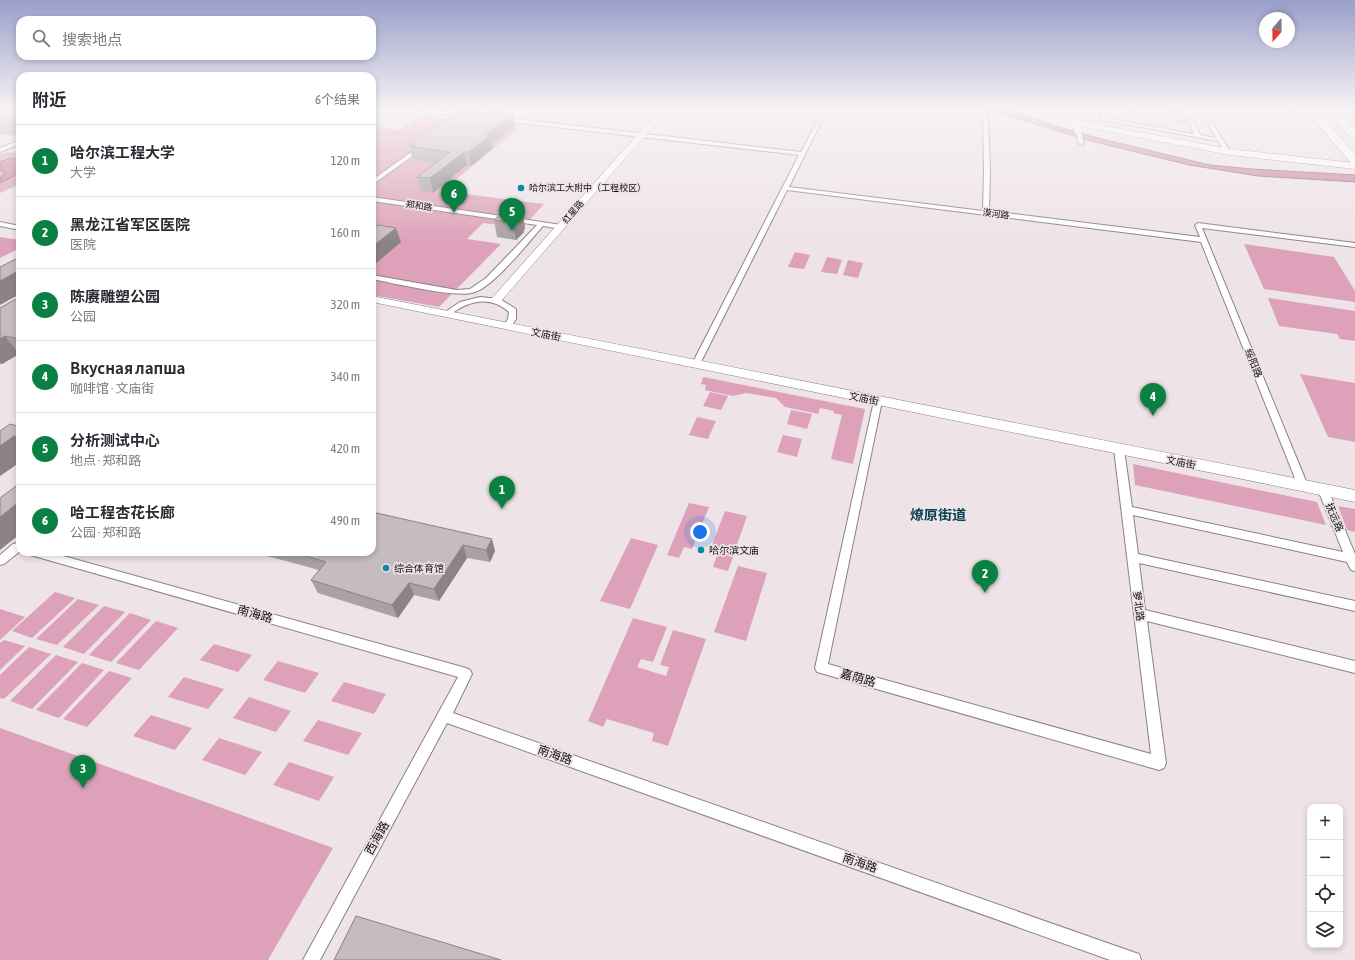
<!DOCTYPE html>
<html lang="zh">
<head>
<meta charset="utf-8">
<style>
  body { margin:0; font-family:"Asap Condensed","Noto Sans SC",sans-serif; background:#f7f7f7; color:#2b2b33 }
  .controls { position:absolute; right:12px; bottom:12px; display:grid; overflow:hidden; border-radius:8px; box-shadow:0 2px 6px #0003 }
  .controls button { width:36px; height:36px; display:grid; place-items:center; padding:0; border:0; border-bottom:1px solid #e1e1e2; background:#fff; color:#2b2b33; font:20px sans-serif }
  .compass { position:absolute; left:1259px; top:12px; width:36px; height:36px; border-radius:50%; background:#fff; box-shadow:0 2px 6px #0003; rotate:200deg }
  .you { position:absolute; left:700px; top:532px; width:14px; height:14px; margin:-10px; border:3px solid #fff; border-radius:50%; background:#1a73e8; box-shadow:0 0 0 6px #1a73e833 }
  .badge { display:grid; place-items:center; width:26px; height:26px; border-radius:50%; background:#0b8043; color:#fff; font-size:13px; font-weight:700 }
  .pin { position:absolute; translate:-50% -33px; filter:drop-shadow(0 1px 2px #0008) }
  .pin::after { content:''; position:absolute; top:21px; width:14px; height:12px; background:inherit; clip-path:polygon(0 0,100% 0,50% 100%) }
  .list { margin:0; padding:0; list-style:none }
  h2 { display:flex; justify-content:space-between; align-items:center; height:52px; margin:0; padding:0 16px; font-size:17px }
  h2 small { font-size:13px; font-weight:400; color:#7c7c81 }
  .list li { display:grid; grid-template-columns:26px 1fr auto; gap:12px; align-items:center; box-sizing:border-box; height:72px; padding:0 16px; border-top:1px solid #e1e1e2 }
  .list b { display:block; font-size:15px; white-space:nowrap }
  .list p { margin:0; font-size:13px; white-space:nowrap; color:#7c7c81 }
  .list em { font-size:13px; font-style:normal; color:#7c7c81 }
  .icon { flex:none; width:22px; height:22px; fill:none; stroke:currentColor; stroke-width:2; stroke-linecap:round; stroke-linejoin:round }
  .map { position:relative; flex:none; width:1355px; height:960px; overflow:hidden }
  .search { position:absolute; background:#fff; box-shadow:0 2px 6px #0003; left:16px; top:16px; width:360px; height:44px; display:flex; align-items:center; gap:10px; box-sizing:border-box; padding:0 14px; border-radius:12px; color:#7c7c81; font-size:15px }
  .panel { position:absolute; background:#fff; box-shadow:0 2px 6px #0003; left:16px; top:72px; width:360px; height:484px; border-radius:12px }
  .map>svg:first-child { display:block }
  .green { fill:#dda2b9 }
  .water { fill:#c3809c; stroke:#8f5f73 }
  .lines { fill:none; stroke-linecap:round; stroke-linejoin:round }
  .street-casing { stroke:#8c8185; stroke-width:2 }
  .secondary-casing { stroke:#8c8185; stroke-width:1 }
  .highway-casing { stroke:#8c8185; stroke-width:1 }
  .street { fill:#fff; fill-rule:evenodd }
  .secondary { fill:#fff; fill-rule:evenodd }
  .highway { fill:#fff; fill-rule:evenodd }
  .wall { fill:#aaa1a4 }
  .shaded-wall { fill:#8b8386 }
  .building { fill:#c6bbbf; stroke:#8b8386 }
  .poi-dot { fill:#0a87aa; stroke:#eee3e7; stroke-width:1.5 }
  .labels { text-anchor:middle; stroke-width:3.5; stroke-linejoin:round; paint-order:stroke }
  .far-poi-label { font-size:9px; fill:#161214; stroke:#eee3e7; text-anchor:start }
  .far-street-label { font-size:9px; fill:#161214; stroke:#eee3e7 }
  .street-label { font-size:10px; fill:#161214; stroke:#eee3e7 }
  .poi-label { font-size:10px; fill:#161214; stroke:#eee3e7; text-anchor:start }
  .near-street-label { font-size:12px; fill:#161214; stroke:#eee3e7 }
  .district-label { font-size:14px; font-weight:bold; fill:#0b4051; stroke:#eee3e7 }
</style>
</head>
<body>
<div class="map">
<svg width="1355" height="960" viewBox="0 0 1355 960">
  <rect width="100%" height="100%" fill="#eee3e7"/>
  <g class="green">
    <path d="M421 116 519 128 442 191 544 204 522 228 483 223 467 239 501 244 439 307 372 295V126L400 130Z"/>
    <path d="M9 152 20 154V184L0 193V154Z"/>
    <path d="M0 237 20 240V248L0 258Z"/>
    <path d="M1244 244 1334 257 1355 291V302L1264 289Z"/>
    <path d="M795 252 810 255 804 269 788 267Z"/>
    <path d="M827 257 842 260 837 274 821 272Z"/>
    <path d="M848 260 863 263 858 278 843 275Z"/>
    <path d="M1268 298 1355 311V341L1340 339 1337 334 1279 326Z"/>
    <path d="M1300 374 1355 383V442L1328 437Z"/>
    <path d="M703 377 865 409 853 464 831 459 842 415 833 413 834 411 820 408 818 414 785 407 776 398 746 393 733 396 705 390 706 385 701 384Z"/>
    <path d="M710 392 728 396 721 410 703 406Z"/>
    <path d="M791 410 812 414 807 429 787 424Z"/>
    <path d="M697 417 716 421 708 439 689 435Z"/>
    <path d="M783 435 802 439 797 457 777 452Z"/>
    <path d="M1133 464 1317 502 1326 525 1135 485Z"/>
    <path d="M689 503 709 507 692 549 684 547 679 558 667 555Z"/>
    <path d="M1338 506 1355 509V532L1347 530Z"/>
    <path d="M725 511 747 516 728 571 713 567 717 555 709 553Z"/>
    <path d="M631 538 658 545 630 609 600 601Z"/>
    <path d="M738 566 767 573 746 641 714 632Z"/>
    <path d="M55 592 75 598 32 638 12 631Z"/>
    <path d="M78 599 99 605 57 645 36 639Z"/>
    <path d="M104 606 125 612 84 654 63 647Z"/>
    <path d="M0 609 25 617 0 640Z"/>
    <path d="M130 613 151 620 111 662 89 655Z"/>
    <path d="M633 618 667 627 653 662 641 659 637 667 666 676 669 667 660 665 673 630 706 639 668 746 652 741 654 733 607 719 603 727 588 721Z"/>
    <path d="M156 621 178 628 139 670 116 663Z"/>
    <path d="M4 640 25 646 0 670V643Z"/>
    <path d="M214 644 252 655 238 672 200 660Z"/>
    <path d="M29 647 51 654 4 699 0 698V675Z"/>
    <path d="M56 655 78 662 32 709 10 701Z"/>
    <path d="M278 661 319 673 305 693 263 680Z"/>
    <path d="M82 663 104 670 59 718 36 710Z"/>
    <path d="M109 671 132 678 87 727 63 719Z"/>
    <path d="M184 677 224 689 208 709 168 697Z"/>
    <path d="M344 682 386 694 374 714 331 701Z"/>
    <path d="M249 697 291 711 276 732 233 718Z"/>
    <path d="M151 715 192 728 175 750 133 736Z"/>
    <path d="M318 720 362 733 348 755 303 741Z"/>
    <path d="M0 728 333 848 268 960H0Z"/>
    <path d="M219 738 262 752 245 775 202 760Z"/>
    <path d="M289 762 334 777 319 801 273 785Z"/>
  </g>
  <g class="water">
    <path d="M983 108H1001L1059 127 1102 139 1210 165 1252 169 1355 175V182L1258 176 1189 165 1087 140Z"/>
    <path d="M11 158 20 160V173L0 183V178L4 174V171L0 170V162Z"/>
  </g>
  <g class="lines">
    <defs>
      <g id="street">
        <path d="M399 108H411L470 115 467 117Z"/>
        <path d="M824 108H828L789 187 983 211 984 171 983 114 959 108H966L988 113 990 171 989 211 1200 237 1195 225 1198 223 1355 243V247L1202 228 1308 486 1307 489H1299L1298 486 1201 242 787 190 700 364 696 367 692 364 799 155 501 121 498 119 501 117 801 152Z"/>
        <path d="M1098 108H1102L1106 118 1194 134 1189 122 1176 120 1179 118 1193 120 1200 135 1216 138 1204 117 1114 109 1112 108H1126L1202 114 1199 108H1203L1230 151 1225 152 1218 141 1102 120Z"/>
        <path d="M1272 108H1287L1316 111 1313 113 1274 109Z"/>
        <path d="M1076 131 1081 132 1084 145 1079 144Z"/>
        <path d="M20 140V144L0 152V148Z"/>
        <path d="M420 146 425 147 372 185V180Z"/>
        <path d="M372 197 542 222 561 225 564 227 561 229 543 226C528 243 495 285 475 292 459 299 393 283 372 279V275L457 290 470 289 486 278 537 225 372 201Z"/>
        <path d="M0 222 20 226V230L0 226Z"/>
        <path d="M480 297 500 299 516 309V319L510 328H507L503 326 508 319 509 312C493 298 475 299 457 310 452 313 449 317 443 316L442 314 460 302Z"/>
        <path d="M878 398 882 401 828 664 1151 754 1114 449 1119 446 1124 449 1132 507 1343 552 1318 490 1319 487H1327L1355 554V571L1351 570 1347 562 1133 515 1138 554 1355 601V611L1139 563 1145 610 1355 661V673L1147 621 1166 763 1164 768 1159 770 817 672 815 668 874 401Z"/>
        <path d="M17 543 20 544 21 552H19L4 564 0 565V555L13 544Z"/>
        <path d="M29 552H49L466 668 470 670 472 674 453 713 1133 952 1139 954 1141 960H1110L447 723 320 960H303L458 677 34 556 30 555Z"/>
      </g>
      <g id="secondary">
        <path d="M661 108H669L501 301H493L491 299 493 297Z"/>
        <path d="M1068 108H1074L1079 121 1230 149 1355 163V169L1230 155 1080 126 1082 132 1078 134 1074 132Z"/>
        <path d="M372 296 1355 490V502L372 302Z"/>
      </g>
      <g id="highway">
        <path d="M1304 108H1314L1355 154V164L1351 163Z"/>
        <path d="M1324 108H1334L1355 130V139L1351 138Z"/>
      </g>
    </defs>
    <use href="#street" class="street-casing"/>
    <use href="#secondary" class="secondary-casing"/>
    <use href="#highway" class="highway-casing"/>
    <use href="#street" class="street"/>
    <use href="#secondary" class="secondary"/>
    <use href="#highway" class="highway"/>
  </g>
  <g class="wall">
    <path d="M0 109 20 111V136H18L0 134Z"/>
    <path d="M489 113H513L515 126 492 144 493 148 471 166 467 165 433 193 421 191 417 177 435 163 418 161 417 159 412 158 409 145Z"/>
    <path d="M506 209 525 228 524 230V232L516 240 497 237 494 220Z"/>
    <path d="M372 229 401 242 375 264 372 263Z"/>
    <path d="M20 299V354H19L2 364H0V308Z"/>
    <path d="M20 424V462L0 476V431L17 426Z"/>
    <path d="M372 512 495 551 490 562 467 558 439 601 414 595 398 618 318 593 311 580 319 570 252 552H372Z"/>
    <path d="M153 552H173L168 556Z"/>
  </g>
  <g class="shaded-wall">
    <path d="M513 113 515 126 492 144 493 148 471 166 469 152 486 134Z"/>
    <path d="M20 116V136H18L8 120Z"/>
    <path d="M464 152 467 165 433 193 430 178Z"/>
    <path d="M523 212 525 228 524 230V232L516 240 513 223 519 215Z"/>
    <path d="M396 228 401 242 375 264 372 255V247Z"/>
    <path d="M20 270V294L0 305V281Z"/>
    <path d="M5 336 19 354 2 364 0 362V339Z"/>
    <path d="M14 436 20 443V462L0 476V446Z"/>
    <path d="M20 501V534L0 550V517Z"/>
    <path d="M492 539 495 551 490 562 486 550Z"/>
    <path d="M463 545 467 558 439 601 434 589Z"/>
    <path d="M165 552H173L168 556Z"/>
    <path d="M409 583 414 595 398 618 392 605Z"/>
  </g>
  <g class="building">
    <path d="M0 109 20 111V116L8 120 0 119Z"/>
    <path d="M460 110 489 113 492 111 513 113 486 134 491 135 469 152H464L430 178 417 177 450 152 414 147 416 146 409 145Z"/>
    <path d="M506 209 523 212 519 215 521 216 513 223 494 220Z"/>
    <path d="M378 225 396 228 372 247V229Z"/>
    <path d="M20 257V270L0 281V267Z"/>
    <path d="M20 299V339L5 336 0 339V308L14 300Z"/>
    <path d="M10 424 17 426 20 424V438L14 436 0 446V431Z"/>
    <path d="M20 483V501L0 517V498Z"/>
    <path d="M372 512 492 539 486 550 463 545 434 589 409 583 392 605 311 580 326 562 291 552H372Z"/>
    <path d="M356 916 501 960H334Z"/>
  </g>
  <linearGradient id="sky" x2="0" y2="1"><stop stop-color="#999fca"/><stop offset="0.45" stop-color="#f7f2f4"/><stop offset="1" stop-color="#f7f2f4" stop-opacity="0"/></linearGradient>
  <rect width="1355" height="242" fill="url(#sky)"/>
  <g class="poi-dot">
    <circle cx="521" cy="188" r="4"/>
    <circle cx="701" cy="550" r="4"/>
    <circle cx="386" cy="568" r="4"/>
  </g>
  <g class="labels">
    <g class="far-poi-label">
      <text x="529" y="191">哈尔滨工大附中（工程校区）</text>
    </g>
    <g class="far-street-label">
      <text transform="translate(419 206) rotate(8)" y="3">郑和路</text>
      <text transform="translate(573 212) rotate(-49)" y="3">红星路</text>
      <text transform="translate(996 214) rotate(7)" y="3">漠河路</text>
    </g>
    <g class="street-label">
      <text transform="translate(546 334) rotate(11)" y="4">文庙街</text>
      <text transform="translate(1254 363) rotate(68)" y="4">绥阳路</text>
      <text transform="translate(864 398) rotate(11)" y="4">文庙街</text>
      <text transform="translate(1181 462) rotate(11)" y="4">文庙街</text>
      <text transform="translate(1335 517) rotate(67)" y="4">抚远路</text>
      <text transform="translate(1139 606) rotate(83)" y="4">萝北路</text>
    </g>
    <g class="poi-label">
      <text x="709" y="554">哈尔滨文庙</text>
      <text x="394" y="572">综合体育馆</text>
    </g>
    <g class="near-street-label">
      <text transform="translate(255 614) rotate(16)" y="4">南海路</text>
      <text transform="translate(858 678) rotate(16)" y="4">嘉荫路</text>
      <text transform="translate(555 755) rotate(19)" y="4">南海路</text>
      <text transform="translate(377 838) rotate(-61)" y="4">西海路</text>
      <text transform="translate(860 863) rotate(19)" y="4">南海路</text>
    </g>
    <g class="district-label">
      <text x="938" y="520">燎原街道</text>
    </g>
  </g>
</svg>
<div class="controls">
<button>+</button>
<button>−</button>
<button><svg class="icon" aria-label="locate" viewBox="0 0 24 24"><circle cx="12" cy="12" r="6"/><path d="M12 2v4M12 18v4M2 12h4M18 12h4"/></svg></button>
<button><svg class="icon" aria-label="layers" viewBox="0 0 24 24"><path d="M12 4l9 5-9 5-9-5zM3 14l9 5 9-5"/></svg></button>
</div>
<svg class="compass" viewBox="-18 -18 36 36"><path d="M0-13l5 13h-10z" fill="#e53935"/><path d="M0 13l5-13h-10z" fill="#7c7c81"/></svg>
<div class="you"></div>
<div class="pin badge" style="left:502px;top:509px">1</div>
<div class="pin badge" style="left:985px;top:593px">2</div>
<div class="pin badge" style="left:83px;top:788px">3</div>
<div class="pin badge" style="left:1153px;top:416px">4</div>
<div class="pin badge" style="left:512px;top:231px">5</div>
<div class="pin badge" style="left:454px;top:213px">6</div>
<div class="search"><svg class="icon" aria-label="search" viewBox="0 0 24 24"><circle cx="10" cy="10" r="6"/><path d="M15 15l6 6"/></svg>搜索地点</div>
<section class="panel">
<h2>附近<small>6个结果</small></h2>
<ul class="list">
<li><span class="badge">1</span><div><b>哈尔滨工程大学</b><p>大学</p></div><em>120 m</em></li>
<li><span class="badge">2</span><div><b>黑龙江省军区医院</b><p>医院</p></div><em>160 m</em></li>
<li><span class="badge">3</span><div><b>陈赓雕塑公园</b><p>公园</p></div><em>320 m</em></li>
<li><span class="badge">4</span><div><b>Вкусная лапша</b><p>咖啡馆 · 文庙街</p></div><em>340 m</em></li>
<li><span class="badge">5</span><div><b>分析测试中心</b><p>地点 · 郑和路</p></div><em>420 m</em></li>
<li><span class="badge">6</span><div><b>哈工程杏花长廊</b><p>公园 · 郑和路</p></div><em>490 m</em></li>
</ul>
</section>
</div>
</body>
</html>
